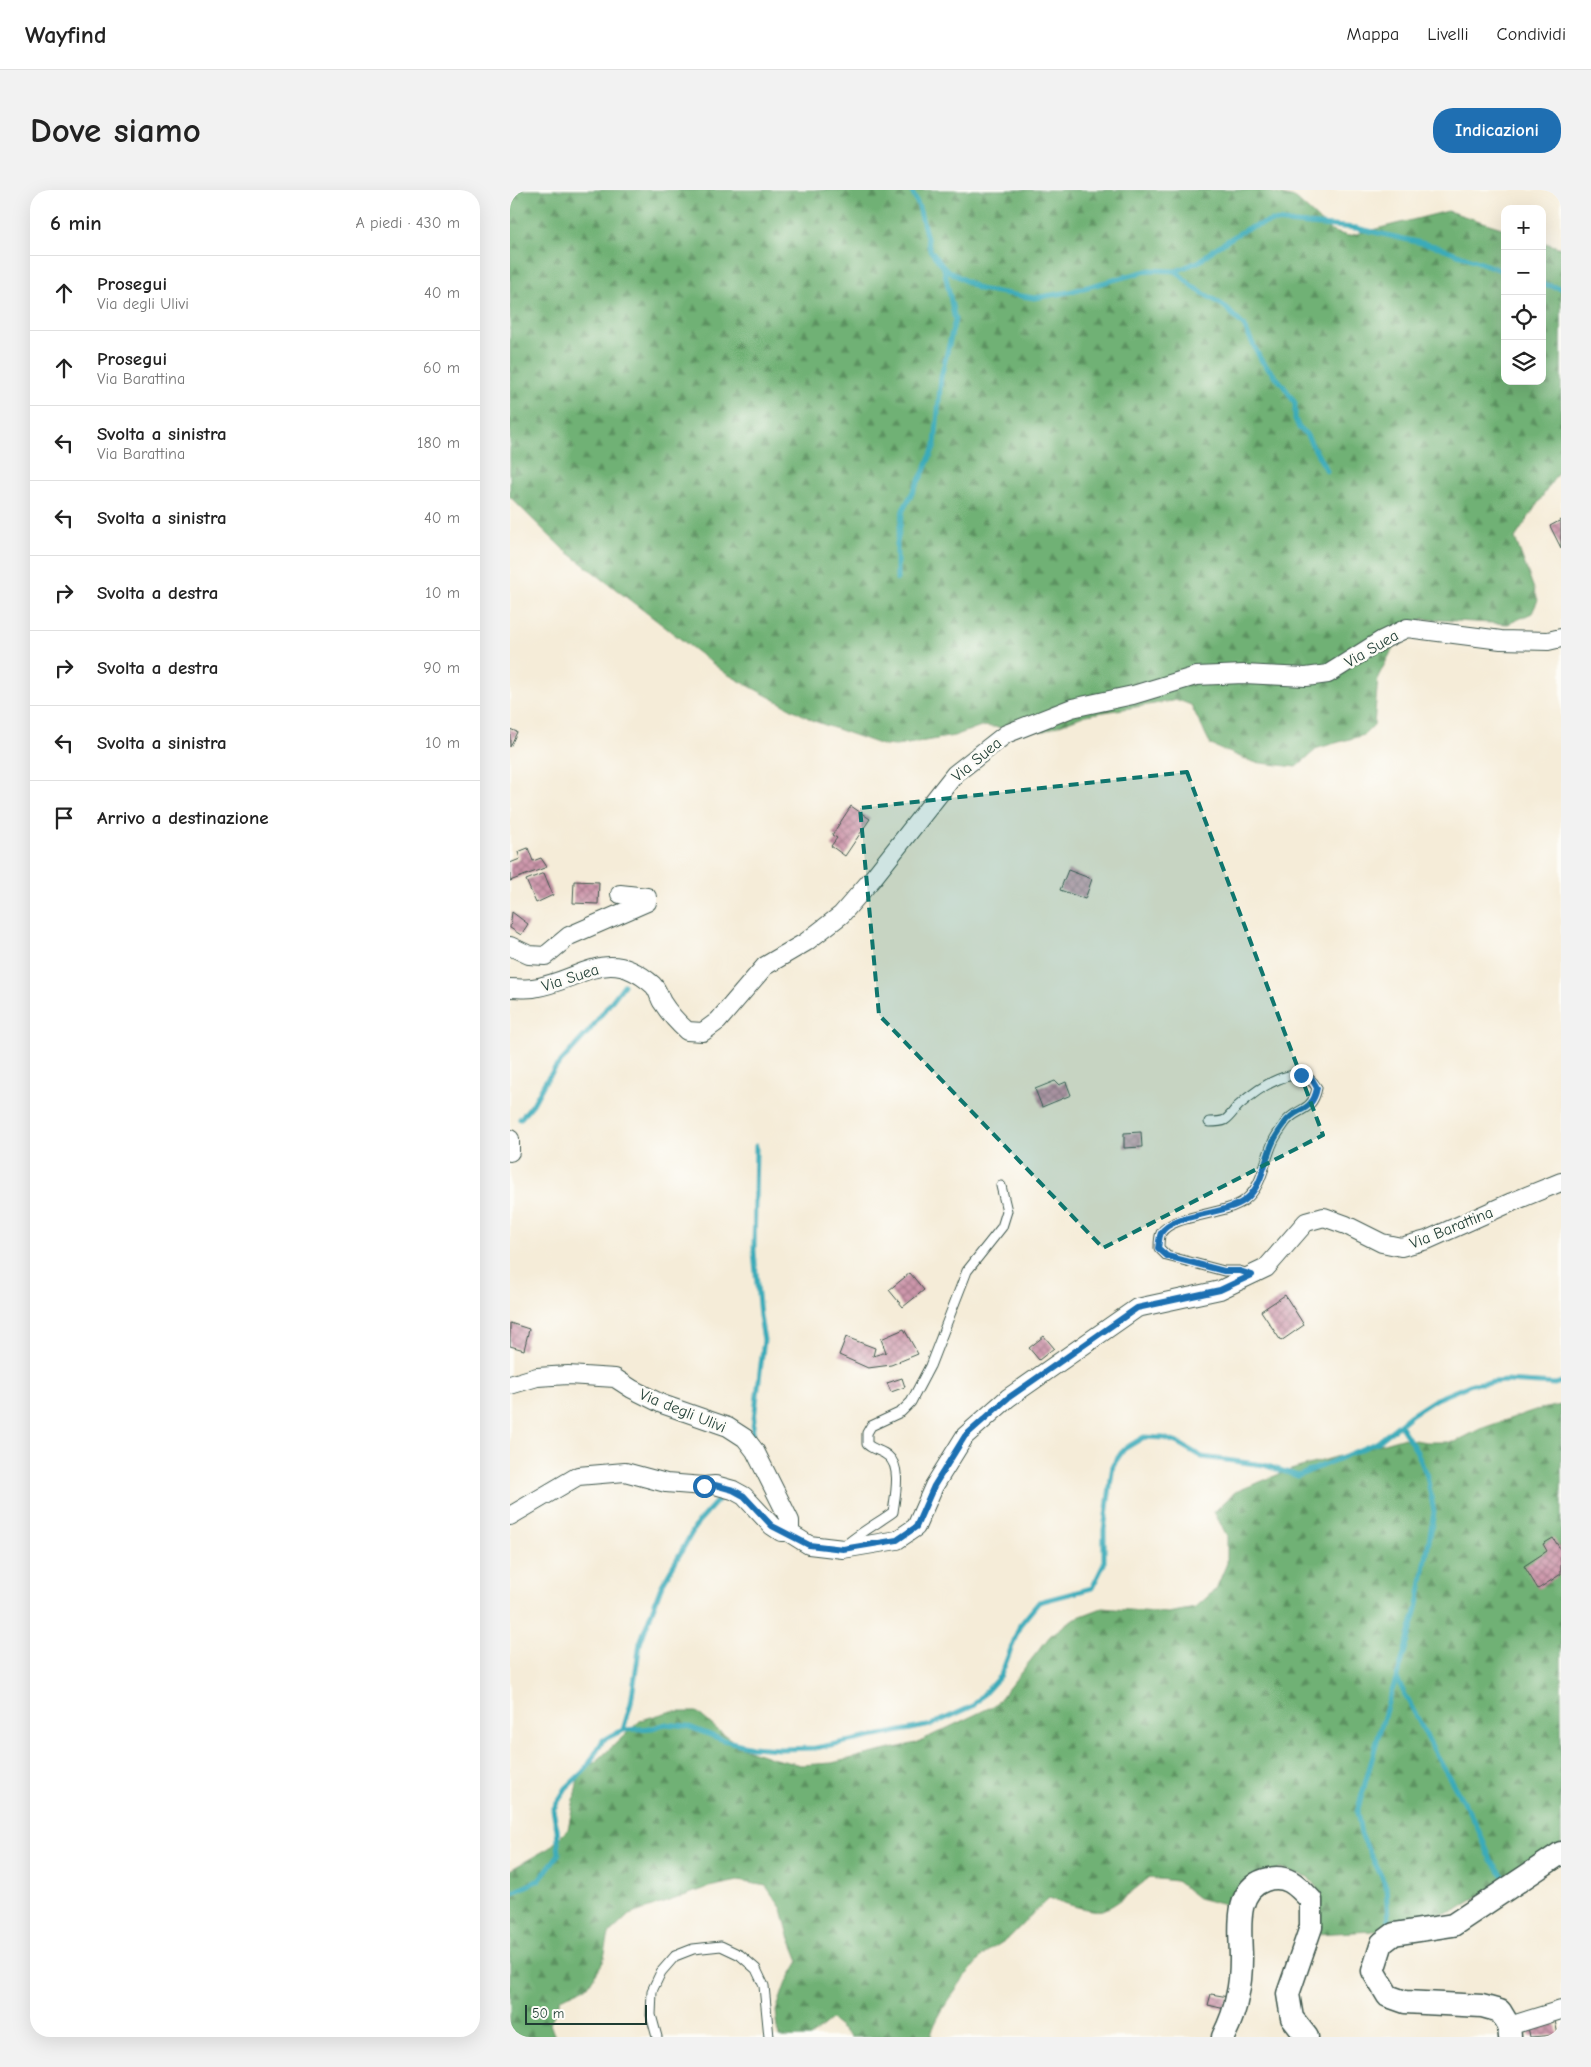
<!DOCTYPE html>
<html lang="it">
<head>
<meta charset="utf-8">
<style>
  body { margin:0; font-family:"Comic Neue",sans-serif; background:#f2f2f2; color:#222 }
  .controls { position:absolute; right:15px; top:15px; display:grid; overflow:hidden; border-radius:10px; box-shadow:0 5px 20px #0002 }
  .controls button { width:45px; height:45px; display:grid; place-items:center; padding:0; border:0; border-bottom:1px solid #e0e0e0; background:#fff; color:#222; font:25px sans-serif }
  .scale { position:absolute; left:15px; bottom:12px; width:122px; box-sizing:border-box; padding-left:5px; border:2px solid #1f3d34; border-top:0; font-size:14px; line-height:18px; white-space:nowrap; color:#1f3d34; -webkit-text-stroke:4px #fdfcf7; paint-order:stroke }
  .stop { position:absolute; width:15px; height:15px; margin:-11px; border:4px solid #1f6fb2; border-radius:50%; background:#fff }
  .stop.end { background:#1f6fb2; border-color:#fff; box-shadow:0 1px 5px #0008 }
  .list { margin:0; padding:0; list-style:none }
  h2 { display:flex; justify-content:space-between; align-items:center; height:65px; margin:0; padding:0 20px; font-size:21px }
  h2 small { font-size:16px; font-weight:400; color:#767676 }
  .list li { display:grid; grid-template-columns:32px 1fr auto; gap:15px; align-items:center; box-sizing:border-box; height:75px; padding:0 20px; border-top:1px solid #e0e0e0 }
  .list b { display:block; font-size:19px; white-space:nowrap }
  .list p { margin:0; font-size:16px; white-space:nowrap; color:#767676 }
  .list em { font-size:16px; font-style:normal; color:#767676 }
  .icon { flex:none; width:28px; height:28px; fill:none; stroke:currentColor; stroke-width:2; stroke-linecap:round; stroke-linejoin:round }
  .map { position:relative; flex:none; width:1051px; height:1847px; overflow:hidden; border-radius:20px }
  header { display:flex; align-items:center; gap:30px; box-sizing:border-box; height:70px; padding:0 25px; background:#fff; border-bottom:1px solid #e0e0e0 }
  header strong { font-size:24px }
  nav { display:flex; gap:28px; margin-inline-start:auto; font-size:18px }
  .intro { display:flex; align-items:center; justify-content:space-between; box-sizing:border-box; height:120px; padding:0 30px }
  h1 { margin:0; font-size:35px }
  .button { padding:12px 22px; border-radius:20px; background:#1f6fb2; color:#fff; font-size:18px; font-weight:700 }
  main { display:flex; gap:30px; padding:0 30px }
  aside { flex:1; background:#fff; border-radius:20px; box-shadow:0 5px 20px #0002 }
  .map>svg:first-child { display:block }
  .forest { fill:url(#forest-firs); stroke:#487754 }
  .lines { fill:none; stroke-linecap:round; stroke-linejoin:round }
  .stream { stroke:#3babb9; stroke-width:5 }
  .building { fill:url(#building-cross-hatch) }
  .service-casing { stroke:#3f574d; stroke-width:11 }
  .minor-casing { stroke:#3f574d; stroke-width:20 }
  .tertiary-casing { stroke:#3f574d; stroke-width:25 }
  .service { stroke:#fff; stroke-width:9 }
  .minor { stroke:#fff; stroke-width:18 }
  .tertiary { stroke:#fff; stroke-width:22 }
  .route { stroke:#1f6fb2; stroke-width:6 }
  .marked { fill:#0f766e; fill-opacity:0.2; stroke:#0f766e; stroke-width:4; stroke-dasharray:10 6; stroke-linejoin:round }
  .labels { text-anchor:middle; stroke-width:5; stroke-linejoin:round; paint-order:stroke }
  .street-label { font-size:16px; fill:#1f3d34; stroke:#fdfcf7 }
</style>
</head>
<body>
<header>
<strong>Wayfind</strong>
<nav><a>Mappa</a><a>Livelli</a><a>Condividi</a></nav>
</header>
<div class="intro"><h1>Dove siamo</h1><a class="button">Indicazioni</a></div>
<main>
<aside>
<h2>6 min<small>A piedi · 430 m</small></h2>
<ul class="list">
<li><svg class="icon" aria-label="ahead" viewBox="0 0 24 24"><path d="M12 20V5M6 11l6-6 6 6"/></svg><div><b>Prosegui</b><p>Via degli Ulivi</p></div><em>40 m</em></li>
<li><svg class="icon" aria-label="ahead" viewBox="0 0 24 24"><path d="M12 20V5M6 11l6-6 6 6"/></svg><div><b>Prosegui</b><p>Via Barattina</p></div><em>60 m</em></li>
<li><svg class="icon" aria-label="left" viewBox="0 0 24 24"><path d="M17 20v-9H6M10 6l-5 5 5 5"/></svg><div><b>Svolta a sinistra</b><p>Via Barattina</p></div><em>180 m</em></li>
<li><svg class="icon" aria-label="left" viewBox="0 0 24 24"><path d="M17 20v-9H6M10 6l-5 5 5 5"/></svg><div><b>Svolta a sinistra</b></div><em>40 m</em></li>
<li><svg class="icon" aria-label="right" viewBox="0 0 24 24"><path d="M7 20v-9h11M14 6l5 5-5 5"/></svg><div><b>Svolta a destra</b></div><em>10 m</em></li>
<li><svg class="icon" aria-label="right" viewBox="0 0 24 24"><path d="M7 20v-9h11M14 6l5 5-5 5"/></svg><div><b>Svolta a destra</b></div><em>90 m</em></li>
<li><svg class="icon" aria-label="left" viewBox="0 0 24 24"><path d="M17 20v-9H6M10 6l-5 5 5 5"/></svg><div><b>Svolta a sinistra</b></div><em>10 m</em></li>
<li><svg class="icon" aria-label="arrive" viewBox="0 0 24 24"><path d="M6 21V4h12l-3 4 3 4H6"/></svg><div><b>Arrivo a destinazione</b></div></li>
</ul>
</aside>
<div class="map">
<svg width="1051" height="1847" viewBox="0 0 1051 1847">
  <defs>
    <pattern id="forest-firs" width="22" height="20" patternUnits="userSpaceOnUse" patternTransform="scale(1.25)"><rect width="22" height="20" fill="#70b174"/><path d="M5 1l3.5 6h-7zM16 11l3.5 6h-7z" fill="#5b9160"/></pattern>
    <pattern id="building-cross-hatch" width="8" height="8" patternUnits="userSpaceOnUse" patternTransform="scale(1.25)"><rect width="8" height="8" fill="#cd97ab"/><path d="M0 0l8 8M0 8l8-8" fill="none" stroke="#a67c8c"/></pattern>
  </defs>
  <rect width="100%" height="100%" fill="#fdfcf7"/>
  <filter id="ink" filterUnits="userSpaceOnUse"><feTurbulence type="fractalNoise" baseFrequency=".02" numOctaves="2"/><feDisplacementMap in="SourceGraphic" scale="10" xChannelSelector="R" yChannelSelector="G"/><feConvolveMatrix kernelMatrix="1 2 1 2 8 2 1 2 1" color-interpolation-filters="sRGB"/></filter>
  <filter id="wash" filterUnits="userSpaceOnUse"><feTurbulence type="fractalNoise" baseFrequency=".0096" numOctaves="4" result="noise"/><feDisplacementMap in="SourceGraphic" scale="20" xChannelSelector="R" yChannelSelector="G"/><feGaussianBlur stdDeviation="1.12" result="paint"/><feColorMatrix in="noise" values="0 0 0 0 0 0 0 0 0 0 0 0 0 0 0 0 0 1.4 0 .05"/><feComposite in="paint" operator="in"/></filter>
  <g filter="url(#wash)">
    <rect width="100%" height="100%" fill="#f5ecd8"/>
    <g class="forest">
      <path d="M0 0H752L785 8 821 41 838 46 938 21 995 39V191H1032V52L1051 58V278L1005 348 1028 410 1022 423 998 434 912 429 881 462 868 487 864 535 854 545 808 558 786 577 743 572 701 555 681 515 668 510 576 525 534 541 471 536 444 546 386 556 372 555 304 531 215 483 52 358 0 307Z"/>
      <path d="M1051 1215V1656L947 1720 863 1741 805 1744 811 1718V1703L798 1687 770 1678 732 1697 719 1716 688 1708 666 1691 639 1688C628 1696 606 1716 593 1720 580 1723 552 1712 539 1708 525 1720 514 1733 501 1746 493 1753 483 1757 475 1764 461 1776 422 1829 421 1847H341L321 1830 300 1847H269L266 1821 275 1795 289 1771 279 1746 272 1719 256 1696 228 1691 199 1697 119 1725 99 1744 93 1772 78 1796 51 1808 40 1834 45 1847H0V1680L39 1658 58 1639 69 1584 90 1568 131 1530 158 1522H187L209 1541 233 1558 261 1568 291 1575 322 1573 406 1553 485 1515 540 1446 563 1429 592 1418 658 1423 685 1418 706 1399 717 1373V1346L704 1322 725 1302 777 1281 891 1248 917 1252H945L970 1239 1025 1220Z"/>
    </g>
    <g class="lines">
      <g class="stream">
        <path d="M401 0 409 17 420 60 434 78 469 99 524 108 559 102 640 80 666 81 690 71 704 59 736 39 762 31 846 38 929 57 995 82"/>
        <path d="M666 81 683 97 714 116 734 136 751 170 773 195 785 213V229L789 238 796 244 817 281"/>
        <path d="M1032 94 1051 98"/>
        <path d="M387 389V353L393 320 414 281 425 255 431 187 445 130 434 78"/>
        <path d="M10 929 23 914 35 892 47 876 79 841 114 795"/>
        <path d="M242 1245 254 1150 250 1126 244 1062 246 956"/>
        <path d="M887 1489 928 1568 965 1632 981 1670 993 1685"/>
        <path d="M113 1540 121 1513 130 1453 151 1397 188 1332 208 1310"/>
        <path d="M0 1704 29 1690 49 1664 47 1639 43 1620 56 1598 76 1579 93 1550 113 1540 143 1538 155 1534 177 1536 213 1550 241 1557 270 1559 305 1558 421 1535 463 1516 491 1485 510 1435 529 1412 582 1398 594 1374V1340L603 1275 614 1259 634 1247 654 1248 668 1253 692 1267 754 1275 788 1286 868 1252 901 1225 926 1209 962 1194 996 1191 1045 1194 1051 1192"/>
        <path d="M878 1731 876 1696 851 1644 847 1622 879 1509 889 1481 908 1415 924 1322 917 1286 907 1262 890 1235"/>
      </g>
    </g>
    <g id="blocks">
      <g class="building">
        <path d="M1051 330V358L1040 336Z"/>
        <path d="M0 539 7 542 0 557Z"/>
        <path d="M341 616 360 629 335 666 321 656 327 648 322 645Z"/>
        <path d="M18 658 23 671 31 668 37 677 0 691V673L10 669 8 662Z"/>
        <path d="M558 680 582 689 575 709 550 700Z"/>
        <path d="M34 683 43 705 26 713 16 690Z"/>
        <path d="M64 691 89 692 88 714 63 713Z"/>
        <path d="M2 722 18 734 11 745 0 738Z"/>
        <path d="M545 891 549 895 556 892 561 905 532 917 525 899Z"/>
        <path d="M631 942 632 957 614 958V943Z"/>
        <path d="M400 1083 414 1100 393 1117 379 1100Z"/>
        <path d="M775 1105 794 1135 771 1151 751 1121Z"/>
        <path d="M0 1133 19 1139 14 1160 0 1156Z"/>
        <path d="M394 1139 408 1164 381 1175 358 1178 329 1165 336 1147 365 1158 363 1166 376 1162 371 1149Z"/>
        <path d="M534 1146 544 1158 529 1170 519 1158Z"/>
        <path d="M392 1188 395 1197 381 1202 377 1193Z"/>
        <path d="M1043 1348 1051 1360V1384L1028 1399 1014 1376 1037 1361 1033 1354Z"/>
        <path d="M701 1804 718 1807 715 1819 698 1815Z"/>
        <path d="M1044 1826 1048 1845 1020 1847 1017 1832Z"/>
      </g>
    </g>
  </g>
  <g filter="url(#ink)">
    <use href="#blocks" fill-opacity="0" stroke="#3f574d" stroke-width="1"/>
    <g class="lines">
      <defs>
        <g id="service">
          <path d="M699 932C704 932 711 932 715 930 720 927 724 920 728 916 746 900 790 867 807 898 802 924 786 917 775 933 771 939 766 945 763 952 754 971 753 996 735 1010 714 1026 663 1024 651 1043 649 1047 649 1053 649 1058L657 1066 714 1081H729L739 1084"/>
          <path d="M334 1357C337 1351 374 1329 383 1322 385 1306 392 1277 378 1266 371 1260 363 1260 357 1254V1243L361 1236 391 1222 401 1212 420 1176 457 1081 492 1037 497 1021 491 996"/>
          <path d="M147 1847 141 1825 142 1801 151 1782 165 1766 183 1759 211 1756 230 1765 246 1779 254 1796 259 1847"/>
        </g>
        <g id="minor">
          <path d="M0 756 19 765 35 766 59 746 137 712V707L110 704"/>
          <path d="M0 798C7 798 16 799 23 798 71 791 97 754 143 795 148 800 149 807 152 812 159 823 167 832 177 841L193 842 208 831 255 776 296 752 331 725 363 688 445 584 496 544 562 518 623 505 686 486 734 484 796 487 818 484 872 450 897 438 991 450 1038 451 1051 448"/>
          <path d="M0 949V962"/>
          <path d="M0 1195 27 1187 58 1185 105 1188 122 1199 152 1214 218 1237 235 1248 245 1261 280 1331V1338L278 1342H271L262 1336 234 1306 223 1300 205 1295 194 1296 156 1293 115 1282 68 1286 0 1326"/>
          <path d="M278 1342 299 1355 333 1359 387 1350 406 1337 424 1296 455 1246 498 1208 627 1118 710 1100 756 1078 796 1032 814 1027 836 1035 872 1053 891 1057 917 1050 1002 1012 1051 992"/>
          <path d="M999 1836 1051 1820"/>
        </g>
        <g id="tertiary">
          <path d="M713 1847C719 1835 725 1820 727 1807 730 1795 731 1781 731 1768 731 1743 723 1700 755 1690 776 1683 787 1695 801 1710V1737L778 1804 782 1828 797 1847"/>
          <path d="M1000 1847 999 1836 990 1821 972 1816 895 1812 878 1806 863 1781 872 1753 884 1744 943 1735 1051 1663"/>
        </g>
      </defs>
      <use href="#service" class="service-casing"/>
      <use href="#minor" class="minor-casing"/>
      <use href="#tertiary" class="tertiary-casing"/>
      <use href="#service" class="service"/>
      <use href="#minor" class="minor"/>
      <use href="#tertiary" class="tertiary"/>
    </g>
  </g>
  <g class="lines" filter="url(#ink)">
    <path class="route" d="M194 1296 205 1295 223 1300 234 1306 262 1336 299 1355 333 1359 387 1350 406 1337 424 1296 455 1246 498 1208 627 1118 710 1100 742 1085 730 1081H714L657 1066 648 1058C649 1053 649 1047 651 1043 662 1024 715 1025 735 1010 753 996 754 971 763 952 766 945 771 939 775 933 786 916 802 924 807 898L802 889 791 885"/>
  </g>
  <path class="marked" d="M677 582 813 945 593 1058 369 825 350 618Z"/>
  <g class="labels">
    <g class="street-label">
      <text transform="translate(861 458) rotate(-30)" y="6">Via Suea</text>
      <text transform="translate(466 569) rotate(-40)" y="6">Via Suea</text>
      <text transform="translate(60 787) rotate(-18)" y="6">Via Suea</text>
      <text transform="translate(941 1037) rotate(-22)" y="6">Via Barattina</text>
      <text transform="translate(173 1220) rotate(22)" y="6">Via degli Ulivi</text>
    </g>
  </g>
</svg>
<div class="controls">
<button>+</button>
<button>−</button>
<button><svg class="icon" aria-label="locate" viewBox="0 0 24 24"><circle cx="12" cy="12" r="6"/><path d="M12 2v4M12 18v4M2 12h4M18 12h4"/></svg></button>
<button><svg class="icon" aria-label="layers" viewBox="0 0 24 24"><path d="M12 4l9 5-9 5-9-5zM3 14l9 5 9-5"/></svg></button>
</div>
<div class="scale">50 m</div>
<div class="stop" style="left:194px;top:1296px"></div>
<div class="stop end" style="left:791px;top:885px"></div>
</div>
</main>
</body>
</html>
